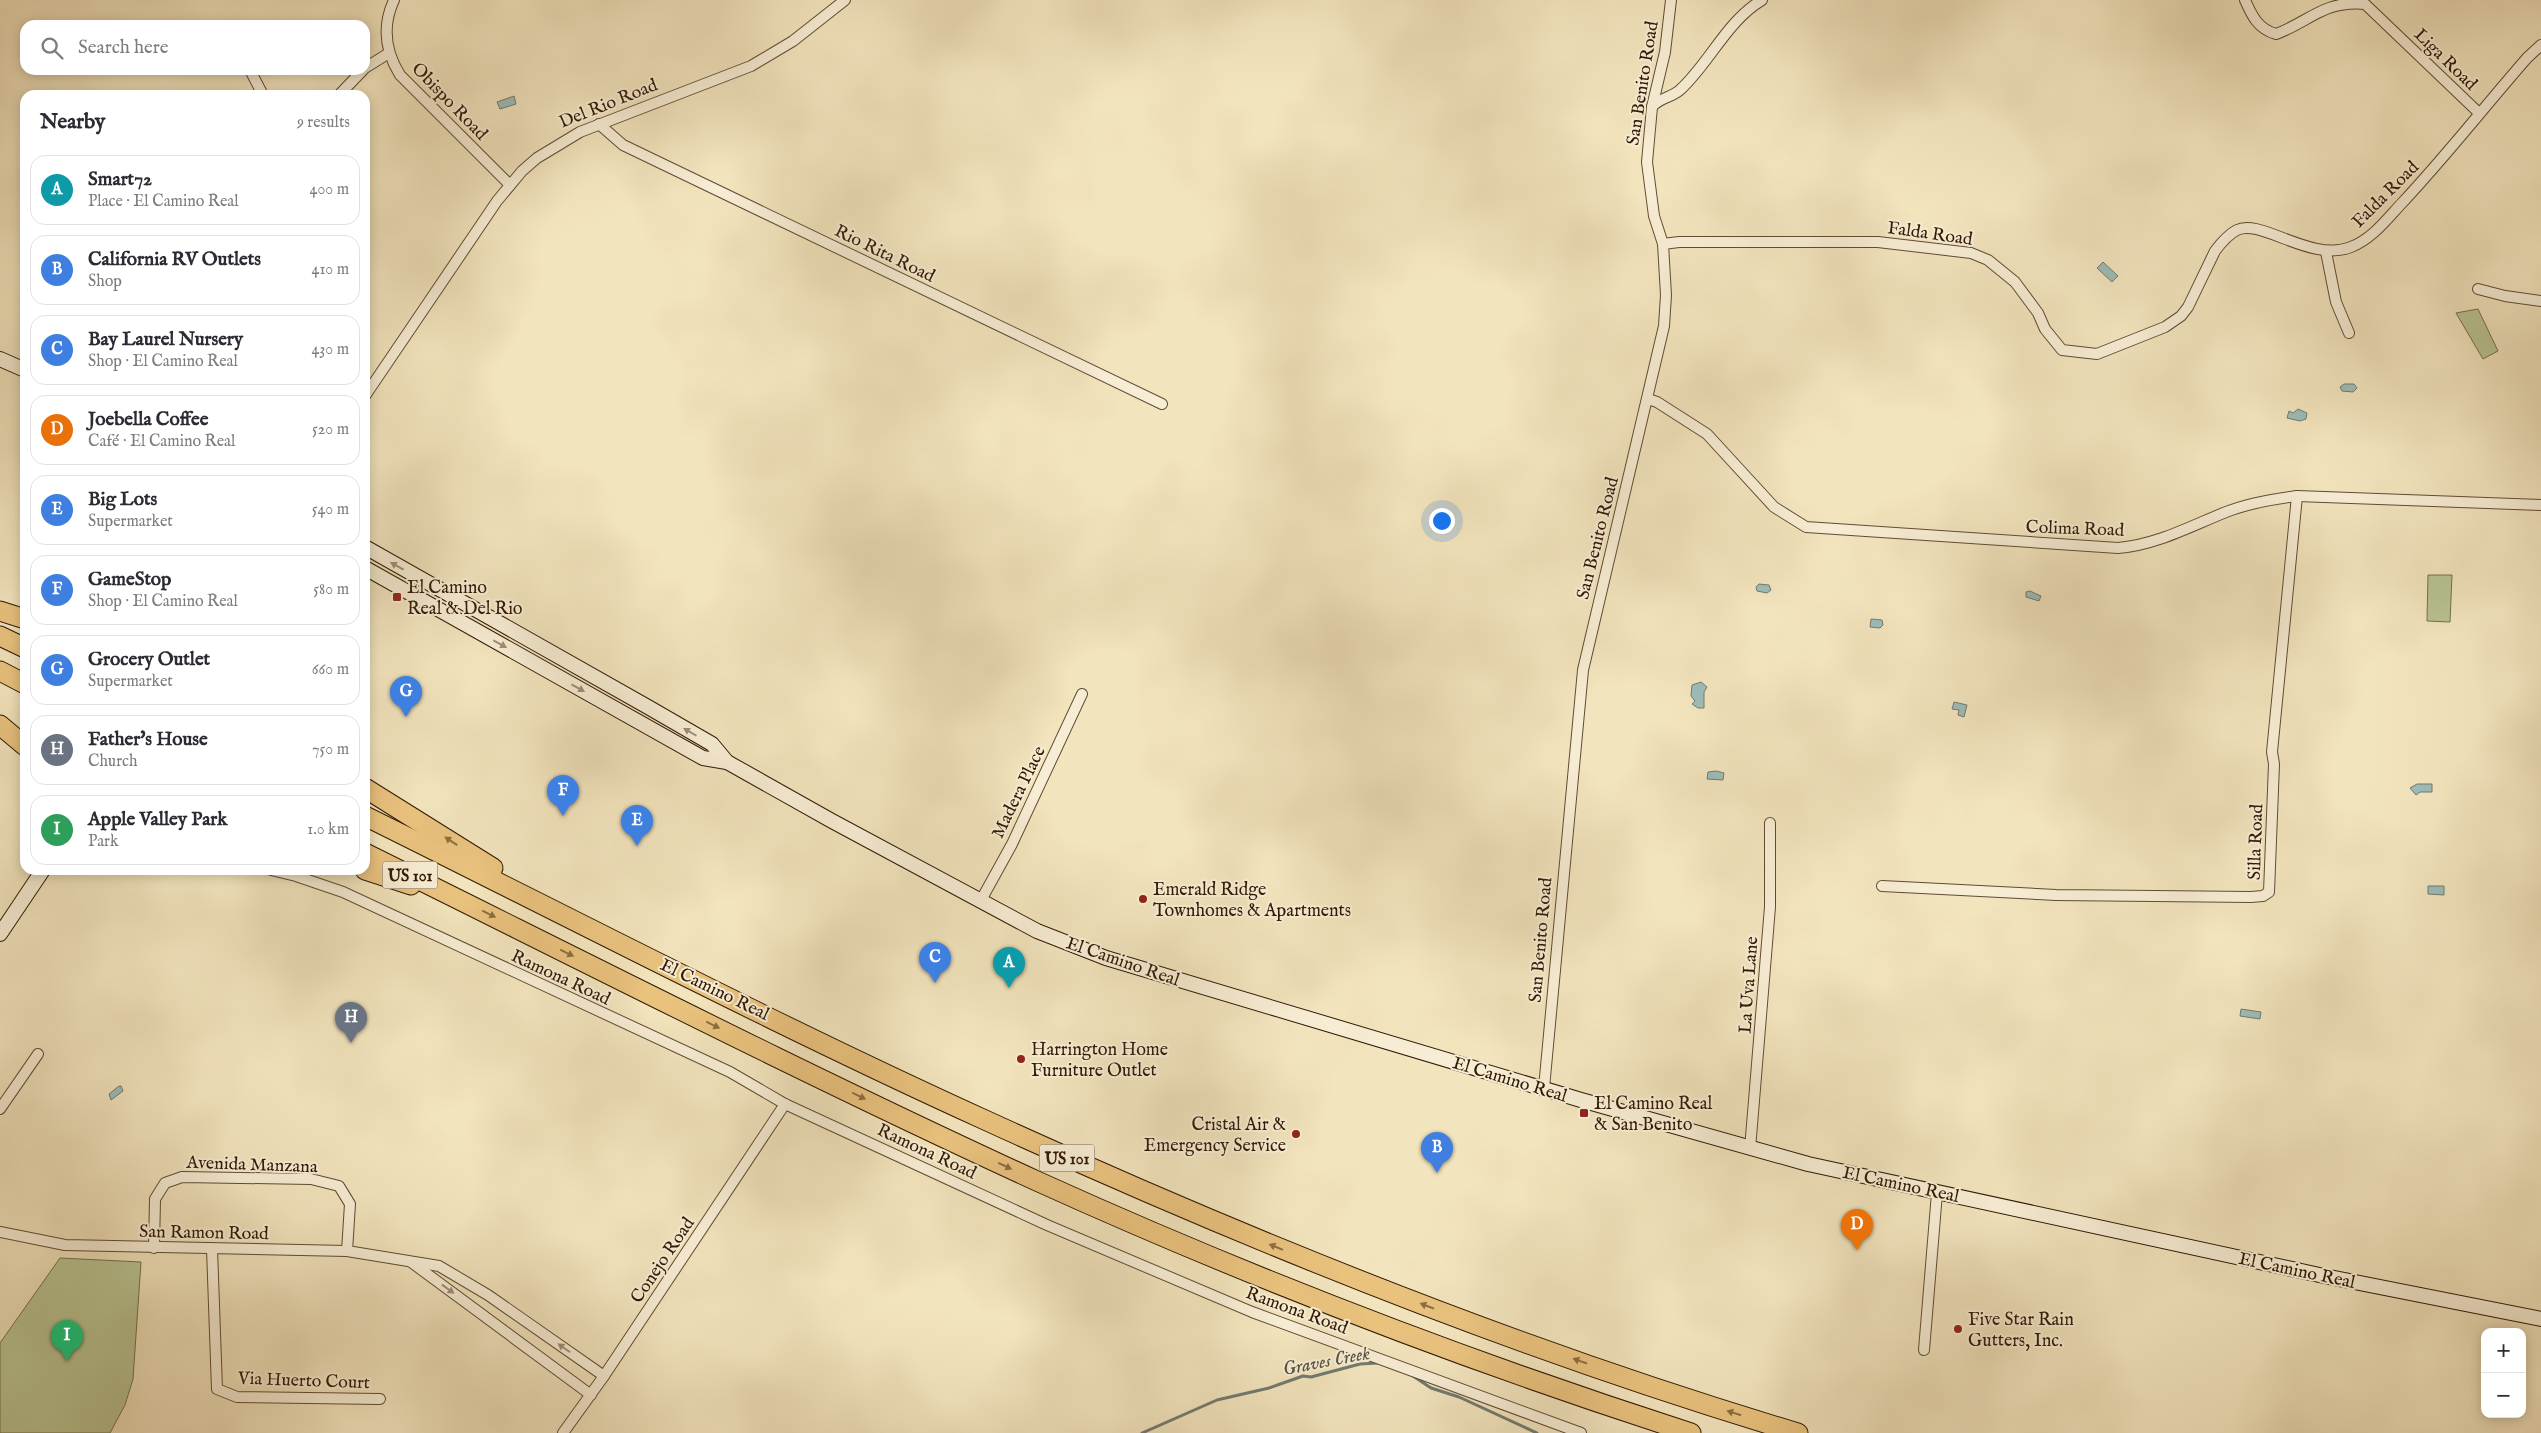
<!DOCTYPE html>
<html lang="en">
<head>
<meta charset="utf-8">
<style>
  body { margin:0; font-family:"IM FELL English",serif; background:#f2f2f3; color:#2b2b33 }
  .controls { position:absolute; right:15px; bottom:15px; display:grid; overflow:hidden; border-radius:10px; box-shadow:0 2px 12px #0003 }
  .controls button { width:45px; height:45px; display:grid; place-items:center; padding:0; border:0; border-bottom:1px solid #e1e1e2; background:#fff; color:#2b2b33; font:25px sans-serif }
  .you { position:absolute; left:1441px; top:520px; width:18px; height:18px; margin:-12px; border:4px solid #fff; border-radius:50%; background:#1a73e8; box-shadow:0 0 0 8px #1a73e833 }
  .badge { display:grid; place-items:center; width:32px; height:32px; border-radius:50%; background:#0b8043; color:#fff; font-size:16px; font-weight:700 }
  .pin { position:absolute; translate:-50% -41px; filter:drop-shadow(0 1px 2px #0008) }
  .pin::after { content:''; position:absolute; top:26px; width:18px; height:15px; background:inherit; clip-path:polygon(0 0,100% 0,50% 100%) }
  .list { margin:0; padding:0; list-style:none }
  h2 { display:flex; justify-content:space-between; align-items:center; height:65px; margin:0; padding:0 20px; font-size:21px }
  h2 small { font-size:16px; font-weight:400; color:#7c7c81 }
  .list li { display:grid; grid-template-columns:32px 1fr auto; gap:15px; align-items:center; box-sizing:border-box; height:70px; margin:0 10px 10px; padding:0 10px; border:1px solid #e1e1e2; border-radius:15px }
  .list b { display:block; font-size:19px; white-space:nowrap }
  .list p { margin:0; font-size:16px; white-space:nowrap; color:#7c7c81 }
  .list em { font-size:16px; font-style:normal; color:#7c7c81 }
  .icon { flex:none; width:28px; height:28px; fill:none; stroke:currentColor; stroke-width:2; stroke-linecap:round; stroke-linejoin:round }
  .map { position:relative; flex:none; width:2541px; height:1433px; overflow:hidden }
  .search { position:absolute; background:#fff; box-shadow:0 2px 12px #0003; left:20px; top:20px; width:350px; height:55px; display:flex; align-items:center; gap:12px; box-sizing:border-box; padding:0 18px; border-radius:15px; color:#7c7c81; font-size:19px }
  .panel { position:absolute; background:#fff; box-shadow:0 2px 12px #0003; left:20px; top:90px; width:350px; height:785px; border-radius:15px }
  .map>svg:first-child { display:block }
  .green { fill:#b9c492; stroke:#746e4a }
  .water { fill:#9dbdb9; stroke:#717b70 }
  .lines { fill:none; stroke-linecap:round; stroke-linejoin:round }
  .stream { stroke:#717b70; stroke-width:3 }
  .street-casing { stroke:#604c32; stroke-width:12 }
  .secondary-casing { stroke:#301903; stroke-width:16 }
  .highway-casing { stroke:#301903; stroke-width:21 }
  .street { stroke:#f7edd4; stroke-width:10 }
  .secondary { stroke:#f7edd4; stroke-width:14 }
  .highway { stroke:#e9c27e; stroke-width:19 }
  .oneway { fill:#9d8e76 }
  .oneway2 { fill:#8c6e40 }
  .poi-dot { fill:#8f2418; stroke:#f7edd4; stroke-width:2 }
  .labels { text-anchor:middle; stroke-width:4; stroke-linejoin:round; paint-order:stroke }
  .shield { fill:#f7edd4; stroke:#6c5942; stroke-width:1 }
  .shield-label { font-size:16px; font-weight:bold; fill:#301903 }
  .street-label { font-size:18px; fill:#301903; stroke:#f7edd4 }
  .poi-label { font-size:18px; fill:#301903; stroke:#f7edd4; text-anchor:start }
  .water-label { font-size:19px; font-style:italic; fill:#565243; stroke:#f7edd4 }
</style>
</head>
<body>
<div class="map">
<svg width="2541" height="1433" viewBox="0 0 2541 1433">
  <rect width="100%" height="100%" fill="#f2e4bd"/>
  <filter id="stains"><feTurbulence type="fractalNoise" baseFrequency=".004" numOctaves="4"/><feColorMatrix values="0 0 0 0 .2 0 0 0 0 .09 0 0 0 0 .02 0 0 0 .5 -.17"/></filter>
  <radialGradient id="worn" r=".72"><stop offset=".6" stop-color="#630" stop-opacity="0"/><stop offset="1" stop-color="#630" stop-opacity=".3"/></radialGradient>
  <g class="green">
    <path d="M2478 309 2498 351 2483 359 2456 313Z"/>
    <path d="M2428 575H2452L2450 622 2427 621Z"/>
    <path d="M60 1258 141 1262 133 1379 125 1405 110 1433H0V1343Z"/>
  </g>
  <g class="water">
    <path d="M514 96 516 104 500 109 497 102Z"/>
    <path d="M2103 262 2118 276 2112 282 2097 268Z"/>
    <path d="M2344 384H2354L2357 388 2353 392 2342 391 2340 387Z"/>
    <path d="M2298 409 2307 413 2306 419 2300 421 2287 418 2289 411 2293 413Z"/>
    <path d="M1759 584 1769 585 1771 590 1767 593 1757 591 1756 587Z"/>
    <path d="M2030 591 2041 596 2039 601 2026 597V592Z"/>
    <path d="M1871 619 1882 620 1883 625 1880 628 1870 627Z"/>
    <path d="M1701 682 1707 687 1704 692V708H1698L1692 704 1695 701 1691 696 1692 685Z"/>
    <path d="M1954 702 1967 705 1964 717 1958 715 1959 710 1952 709Z"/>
    <path d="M1716 771 1724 773 1723 780 1707 779 1708 772Z"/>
    <path d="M2417 784H2432V792H2420L2416 795 2410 788Z"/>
    <path d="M2428 886H2444V895L2428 894Z"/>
    <path d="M2241 1009 2261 1012 2260 1019 2240 1016Z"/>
    <path d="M119 1086H121L123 1091 111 1100 109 1094Z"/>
  </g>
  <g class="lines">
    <g class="stream">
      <path d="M1413 1376 1431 1388 1459 1397 1537 1433"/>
      <path d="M1142 1433 1217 1400 1269 1388 1303 1376 1311 1377 1360 1364 1377 1363"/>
    </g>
    <defs>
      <g id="street">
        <path d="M394 0C382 26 385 51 400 75L510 185"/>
        <path d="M2245 0C2252 16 2258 29 2276 34 2309 22 2324 0 2365 4L2479 113"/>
        <path d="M365 68 389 53"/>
        <path d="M250 70 263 95"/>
        <path d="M339 95 363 70"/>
        <path d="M1652 107C1660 97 1672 98 1681 89 1710 62 1727 21 1762 0"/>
        <path d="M599 124 623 145 1162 404"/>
        <path d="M1663 244 1679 242H1878L1971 253 1988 260 2015 282 2038 313 2045 329 2062 350 2097 354 2165 327 2181 316 2188 307 2215 251C2221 243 2229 234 2237 230 2261 218 2311 263 2351 247 2372 239 2387 219 2402 203 2446 156 2485 106 2527 58L2541 45"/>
        <path d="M2326 252 2336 302 2349 333"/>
        <path d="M2478 289 2505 296 2541 301"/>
        <path d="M365 396 497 201 522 171 537 158 580 132 751 66 793 41 845 0"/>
        <path d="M1648 399 1657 402 1707 434 1774 507 1806 527 2118 548C2156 545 2191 526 2226 512 2249 503 2273 499 2297 496L2541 505"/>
        <path d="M271 870 296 876 343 892 730 1072 785 1104 1047 1225 1252 1312 1581 1433"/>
        <path d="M1882 886 2056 895 2251 897 2263 896 2269 892 2274 764 2272 752 2297 496"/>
        <path d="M980 902 1012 844 1082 694"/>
        <path d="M1544 1088 1583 670 1664 326 1666 295 1663 244 1654 216 1647 162 1652 107 1665 52 1671 0"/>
        <path d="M0 1109 38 1054"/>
        <path d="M1750 1149 1770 907V823"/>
        <path d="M0 1232 65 1245 347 1251 439 1266 488 1295 604 1376"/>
        <path d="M154 1248 155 1199 165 1183 182 1177 311 1179 339 1186 350 1204 347 1251"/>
        <path d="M212 1249 217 1389 237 1397 380 1399"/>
        <path d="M411 1262 591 1395"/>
        <path d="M1924 1350 1937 1193"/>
        <path d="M563 1433 604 1376 785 1104"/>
      </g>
      <g id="secondary">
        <path d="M0 359 25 370"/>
        <path d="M365 547 648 707 712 744 727 762 832 821 1037 931 1106 958 1581 1100 1808 1164 2324 1276 2541 1319"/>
        <path d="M365 568 703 758 727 762"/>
        <path d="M0 934 43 870"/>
      </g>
      <g id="highway">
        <path d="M0 611 25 619"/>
        <path d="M0 636 25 648"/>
        <path d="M0 671 25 684"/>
        <path d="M0 725 25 746"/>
        <path d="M365 788 493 868"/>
        <path d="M365 816C571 918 776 1025 985 1120 1249 1241 1519 1350 1798 1433"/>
        <path d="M365 853C589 964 812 1078 1039 1182 1251 1278 1470 1362 1691 1433"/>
        <path d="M365 870 411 885"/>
      </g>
    </defs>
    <use href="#street" class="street-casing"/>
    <use href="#secondary" class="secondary-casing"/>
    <use href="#highway" class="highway-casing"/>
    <use href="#street" class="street"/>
    <use href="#secondary" class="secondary"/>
    <use href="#highway" class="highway"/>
  </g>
  <defs><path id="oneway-solid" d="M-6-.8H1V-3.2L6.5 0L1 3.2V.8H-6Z" transform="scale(1.25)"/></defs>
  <g class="oneway">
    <use href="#oneway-solid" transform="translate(397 566) rotate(-151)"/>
    <use href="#oneway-solid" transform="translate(500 644) rotate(29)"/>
    <use href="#oneway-solid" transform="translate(578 688) rotate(29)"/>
    <use href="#oneway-solid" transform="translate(690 732) rotate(-150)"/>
    <use href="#oneway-solid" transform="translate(448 1289) rotate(36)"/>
    <use href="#oneway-solid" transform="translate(564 1348) rotate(-145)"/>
  </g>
  <g class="oneway2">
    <use href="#oneway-solid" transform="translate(451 841) rotate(-147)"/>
    <use href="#oneway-solid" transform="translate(489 914) rotate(26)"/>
    <use href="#oneway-solid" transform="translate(567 953) rotate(26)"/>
    <use href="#oneway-solid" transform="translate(713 1025) rotate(26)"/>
    <use href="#oneway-solid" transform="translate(859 1096) rotate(26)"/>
    <use href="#oneway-solid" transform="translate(1005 1166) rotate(25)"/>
    <use href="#oneway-solid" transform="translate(1276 1247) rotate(-158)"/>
    <use href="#oneway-solid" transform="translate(1427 1306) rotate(-159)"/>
    <use href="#oneway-solid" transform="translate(1580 1361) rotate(-161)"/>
    <use href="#oneway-solid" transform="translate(1734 1413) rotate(-162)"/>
  </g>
  <g class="poi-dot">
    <rect x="392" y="592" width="10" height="10" rx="2.5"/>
    <circle cx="1143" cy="899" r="5"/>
    <circle cx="1021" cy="1059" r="5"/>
    <rect x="1579" y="1108" width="10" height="10" rx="2.5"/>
    <circle cx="1296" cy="1134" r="5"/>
    <circle cx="1958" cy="1329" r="5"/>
  </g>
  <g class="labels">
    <g class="shield">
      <rect x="382.5" y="861.5" width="55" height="27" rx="4"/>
      <rect x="1039.5" y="1144.5" width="55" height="27" rx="4"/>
    </g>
    <g class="shield-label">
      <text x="410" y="881">US 101</text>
      <text x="1067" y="1164">US 101</text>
    </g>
    <g class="street-label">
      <text transform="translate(2446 59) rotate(44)" y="6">Liga Road</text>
      <text transform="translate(1642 83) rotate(-81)" y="6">San Benito Road</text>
      <text transform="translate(450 101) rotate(46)" y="6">Obispo Road</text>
      <text transform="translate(608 103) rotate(-22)" y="6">Del Rio Road</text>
      <text transform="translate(2385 194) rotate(-45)" y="6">Falda Road</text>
      <text transform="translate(1930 233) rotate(8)" y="6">Falda Road</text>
      <text transform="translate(885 253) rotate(26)" y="6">Rio Rita Road</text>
      <text transform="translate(2075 528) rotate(2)" y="6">Colima Road</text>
      <text transform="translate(1597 538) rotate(-76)" y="6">San Benito Road</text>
      <text transform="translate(1018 792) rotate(-64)" y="6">Madera Place</text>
      <text transform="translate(2255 842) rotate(-88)" y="6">Silla Road</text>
      <text transform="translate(1540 940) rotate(-85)" y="6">San Benito Road</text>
      <text transform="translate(1123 961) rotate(19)" y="6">El Camino Real</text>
      <text transform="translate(561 977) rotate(25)" y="6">Ramona Road</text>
      <text transform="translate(1748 985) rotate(-86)" y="6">La Uva Lane</text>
      <text transform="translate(715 989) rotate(26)" y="6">El Camino Real</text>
      <text transform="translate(1510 1079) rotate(17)" y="6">El Camino Real</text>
      <text transform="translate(927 1151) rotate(25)" y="6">Ramona Road</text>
      <text transform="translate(252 1164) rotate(2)" y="6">Avenida Manzana</text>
      <text transform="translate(1901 1184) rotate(12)" y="6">El Camino Real</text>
      <text transform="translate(204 1232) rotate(1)" y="6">San Ramon Road</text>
      <text transform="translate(662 1260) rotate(-56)" y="6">Conejo Road</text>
      <text transform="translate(2297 1270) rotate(12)" y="6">El Camino Real</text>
      <text transform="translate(1297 1310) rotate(20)" y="6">Ramona Road</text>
      <text transform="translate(304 1380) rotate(2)" y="6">Via Huerto Court</text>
    </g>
    <g class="poi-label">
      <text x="407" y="593">El Camino<tspan x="407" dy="21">Real &amp; Del Rio</tspan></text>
      <text x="1153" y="895">Emerald Ridge<tspan x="1153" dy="21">Townhomes &amp; Apartments</tspan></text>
      <text x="1031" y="1055">Harrington Home<tspan x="1031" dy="21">Furniture Outlet</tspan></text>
      <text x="1594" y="1109">El Camino Real<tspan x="1594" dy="21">&amp; San Benito</tspan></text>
      <text x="1286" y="1130" text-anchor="end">Cristal Air &amp;<tspan x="1286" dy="21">Emergency Service</tspan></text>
      <text x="1968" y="1325">Five Star Rain<tspan x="1968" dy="21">Gutters, Inc.</tspan></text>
    </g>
    <g class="water-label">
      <text transform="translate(1326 1360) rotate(-11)" y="7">Graves Creek</text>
    </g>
  </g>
  <rect width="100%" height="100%" filter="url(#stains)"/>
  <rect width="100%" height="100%" fill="url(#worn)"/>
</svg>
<div class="controls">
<button>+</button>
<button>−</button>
</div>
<div class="you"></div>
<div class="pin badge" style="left:1009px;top:988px;background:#0f9aa8">A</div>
<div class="pin badge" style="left:1437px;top:1173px;background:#3f7fe0">B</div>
<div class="pin badge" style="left:935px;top:983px;background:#3f7fe0">C</div>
<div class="pin badge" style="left:1857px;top:1250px;background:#e8710a">D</div>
<div class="pin badge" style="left:637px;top:846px;background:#3f7fe0">E</div>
<div class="pin badge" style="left:563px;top:816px;background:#3f7fe0">F</div>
<div class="pin badge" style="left:406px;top:717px;background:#3f7fe0">G</div>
<div class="pin badge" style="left:351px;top:1043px;background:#6b7280">H</div>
<div class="pin badge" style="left:67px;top:1361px;background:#2e9e5b">I</div>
<div class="search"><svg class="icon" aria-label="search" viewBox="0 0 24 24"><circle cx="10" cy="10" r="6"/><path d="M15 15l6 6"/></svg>Search here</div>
<section class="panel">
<h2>Nearby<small>9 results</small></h2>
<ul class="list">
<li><span class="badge" style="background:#0f9aa8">A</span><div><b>Smart72</b><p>Place · El Camino Real</p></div><em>400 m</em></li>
<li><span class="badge" style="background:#3f7fe0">B</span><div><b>California RV Outlets</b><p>Shop</p></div><em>410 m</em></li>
<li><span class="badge" style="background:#3f7fe0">C</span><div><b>Bay Laurel Nursery</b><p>Shop · El Camino Real</p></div><em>430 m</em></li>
<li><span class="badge" style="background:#e8710a">D</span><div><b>Joebella Coffee</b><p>Café · El Camino Real</p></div><em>520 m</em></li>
<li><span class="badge" style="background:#3f7fe0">E</span><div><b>Big Lots</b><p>Supermarket</p></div><em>540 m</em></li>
<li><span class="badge" style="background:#3f7fe0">F</span><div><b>GameStop</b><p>Shop · El Camino Real</p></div><em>580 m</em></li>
<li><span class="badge" style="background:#3f7fe0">G</span><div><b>Grocery Outlet</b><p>Supermarket</p></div><em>660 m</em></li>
<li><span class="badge" style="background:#6b7280">H</span><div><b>Father's House</b><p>Church</p></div><em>750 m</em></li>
<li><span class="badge" style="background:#2e9e5b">I</span><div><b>Apple Valley Park</b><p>Park</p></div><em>1.0 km</em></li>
</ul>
</section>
</div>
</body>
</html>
